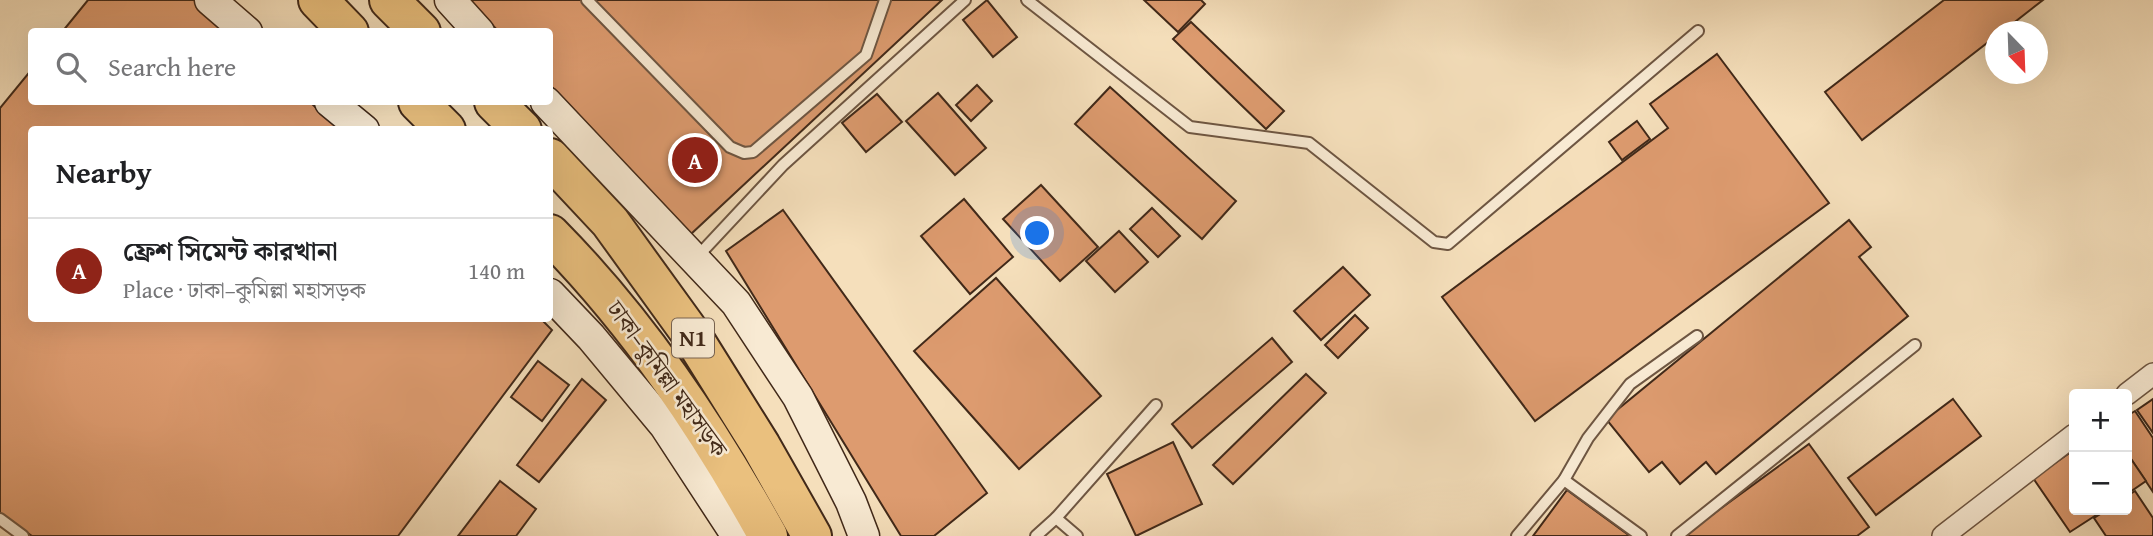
<!DOCTYPE html>
<html lang="en">
<head>
<meta charset="utf-8">
<style>
  body { margin:0; font-family:"Gentium Book Plus","Noto Serif Bengali",serif; background:#f6f6f6; color:#202124 }
  .controls { position:absolute; right:21px; bottom:21px; display:grid; overflow:hidden; border-radius:7px; box-shadow:0 7px 28px #0002 }
  .controls button { width:63px; height:63px; display:grid; place-items:center; padding:0; border:0; border-bottom:2px solid #e0e0e0; background:#fff; color:#202124; font:35px sans-serif }
  .compass { position:absolute; left:1985px; top:21px; width:63px; height:63px; border-radius:50%; background:#fff; box-shadow:0 7px 28px #0002; rotate:157deg }
  .you { position:absolute; left:1038px; top:234px; width:24px; height:24px; margin:-18px; border:5px solid #fff; border-radius:50%; background:#1a73e8; box-shadow:0 0 0 10px #1a73e833 }
  .badge { display:grid; place-items:center; width:46px; height:46px; border-radius:50%; background:#8f2418; color:#fff; font-size:23px; font-weight:700 }
  .pin { position:absolute; translate:-50% -50%; border:4px solid #fff; box-shadow:0 2px 7px #0006 }
  .list { margin:0; padding:0; list-style:none }
  h2 { display:flex; justify-content:space-between; align-items:center; height:91px; margin:0; padding:0 28px; font-size:30px }
  h2 small { font-size:23px; font-weight:400; color:#757577 }
  .list li { display:grid; grid-template-columns:46px 1fr auto; gap:21px; align-items:center; box-sizing:border-box; height:105px; padding:0 28px; border-top:2px solid #e0e0e0 }
  .list b { display:block; font-size:26px; white-space:nowrap }
  .list p { margin:0; font-size:23px; white-space:nowrap; color:#757577 }
  .list em { font-size:23px; font-style:normal; color:#757577 }
  .icon { flex:none; width:38px; height:38px; fill:none; stroke:currentColor; stroke-width:2; stroke-linecap:round; stroke-linejoin:round }
  .map { position:relative; flex:none; width:2153px; height:536px; overflow:hidden }
  .search { position:absolute; background:#fff; box-shadow:0 7px 28px #0002; left:28px; top:28px; width:525px; height:77px; display:flex; align-items:center; gap:18px; box-sizing:border-box; padding:0 24px; border-radius:7px; color:#757577; font-size:26px }
  .panel { position:absolute; background:#fff; box-shadow:0 7px 28px #0002; left:28px; top:126px; width:525px; height:196px; border-radius:7px }
  .map>svg:first-child { display:block }
  .building { fill:#dd9b6f; stroke:#412919; stroke-width:2 }
  .lines { fill:none; stroke-linecap:round; stroke-linejoin:round }
  .lane-casing { stroke:#6e5642; stroke-width:14 }
  .street-casing { stroke:#6e5642; stroke-width:24 }
  .secondary-casing { stroke:#412919; stroke-width:33 }
  .highway-casing { stroke:#412919; stroke-width:42 }
  .lane { stroke:#f8ead3; stroke-width:10 }
  .street { stroke:#f8ead3; stroke-width:21 }
  .secondary { stroke:#f8ead3; stroke-width:30 }
  .highway { stroke:#eac07e; stroke-width:38 }
  .labels { text-anchor:middle; stroke-width:5; stroke-linejoin:round; paint-order:stroke }
  .shield { fill:#f8ead3; stroke:#786351; stroke-width:2 }
  .shield-label { font-size:23px; font-weight:bold; fill:#412919 }
  .street-label { font-size:24px; fill:#412919; stroke:#f8ead3 }
</style>
</head>
<body>
<div class="map">
<svg width="2153" height="536" viewBox="0 0 2153 536">
  <rect width="100%" height="100%" fill="#f5dfbb"/>
  <filter id="stains"><feTurbulence type="fractalNoise" baseFrequency=".00286" numOctaves="4"/><feColorMatrix values="0 0 0 0 .2 0 0 0 0 .09 0 0 0 0 .02 0 0 0 .5 -.17"/></filter>
  <radialGradient id="worn" r=".72"><stop offset=".6" stop-color="#630" stop-opacity="0"/><stop offset="1" stop-color="#630" stop-opacity=".3"/></radialGradient>
  <g class="building">
    <path d="M88 0H203L236 32H62Z"/>
    <path d="M469 0H942L691 234 550 85V32H499Z"/>
    <path d="M987 0 1017 37 993 57 963 20Z"/>
    <path d="M1144 0H1201L1205 4 1178 32Z"/>
    <path d="M1944 0H2043L2002 32H1996V36L1862 140 1825 92Z"/>
    <path d="M1191 22 1284 111 1266 129 1173 39Z"/>
    <path d="M1717 54 1829 203 1535 421 1442 297 1668 128 1650 104Z"/>
    <path d="M32 69V102H310L340 130H32V318H540L552 330 398 536H32L0 513V108Z"/>
    <path d="M977 85 992 101 971 121 956 105Z"/>
    <path d="M1110 87 1236 201 1202 239 1075 124Z"/>
    <path d="M938 93 986 148 955 175 906 121Z"/>
    <path d="M877 94 902 122 866 152 842 123Z"/>
    <path d="M1637 121 1650 139 1622 160 1609 142Z"/>
    <path d="M1041 185 1098 247 1060 281 1003 219Z"/>
    <path d="M964 199 1013 257 970 294 921 236Z"/>
    <path d="M1152 208 1180 236 1158 257 1130 229Z"/>
    <path d="M783 210 987 493 934 536H901L726 251Z"/>
    <path d="M1849 220 1871 247 1859 257 1908 316 1716 474 1706 462 1680 484 1662 462 1649 472 1606 419Z"/>
    <path d="M1119 231 1148 262 1115 292 1086 261Z"/>
    <path d="M1343 267 1370 295 1321 340 1294 311Z"/>
    <path d="M996 278 1101 396 1019 469 914 351Z"/>
    <path d="M1355 315 1368 328 1338 358 1325 345Z"/>
    <path d="M1272 338 1292 362 1192 448 1172 424Z"/>
    <path d="M538 361 569 385 542 421 511 397Z"/>
    <path d="M1306 374 1326 393 1233 484 1213 465Z"/>
    <path d="M582 379 606 400 539 482 517 465Z"/>
    <path d="M1953 399 1981 436 1876 515 1848 478Z"/>
    <path d="M2153 399V433L2137 410Z"/>
    <path d="M2135 411 2153 438V492L2127 453V416Z"/>
    <path d="M1173 442 1202 504 1136 536 1107 474Z"/>
    <path d="M1809 444 1869 527 1857 536H1683Z"/>
    <path d="M2074 450V510H2104L2070 532 2033 478Z"/>
    <path d="M2127 453 2146 481 2127 494Z"/>
    <path d="M500 481 536 509 516 536H458Z"/>
    <path d="M1567 490 1630 536H1533Z"/>
    <path d="M2135 491 2153 518V536H2106L2094 518 2107 510H2127V496Z"/>
  </g>
  <g class="lines">
    <defs>
      <g id="lane">
        <path d="M587 0 730 147 744 153 753 152 866 55 885 0"/>
        <path d="M1027 0 1190 127 1309 143 1434 242 1448 244 1698 31"/>
        <path d="M697 257 783 165 965 0"/>
        <path d="M1564 480 1641 536"/>
        <path d="M0 519 23 536"/>
        <path d="M1036 536 1056 518"/>
        <path d="M1077 536 1056 518 1156 405"/>
        <path d="M1517 536 1564 480 1588 438 1630 384 1697 336"/>
        <path d="M1677 536 1915 345"/>
      </g>
      <g id="street">
        <path d="M2127 394 2153 374"/>
        <path d="M1943 536 2074 435"/>
      </g>
      <g id="secondary">
        <path d="M210 0 247 32"/>
        <path d="M450 0 479 32"/>
        <path d="M330 102 364 130"/>
        <path d="M546 102 736 303 798 397 851 502 864 536"/>
        <path d="M550 294 591 337 665 426 737 536"/>
      </g>
      <g id="highway">
        <path d="M318 0 349 32"/>
        <path d="M389 0 421 32"/>
        <path d="M418 102 446 130"/>
        <path d="M494 102 522 130"/>
        <path d="M550 158 610 222 691 334 761 446 812 536"/>
        <path d="M550 234C638 323 707 426 768 536"/>
      </g>
    </defs>
    <use href="#lane" class="lane-casing"/>
    <use href="#street" class="street-casing"/>
    <use href="#secondary" class="secondary-casing"/>
    <use href="#highway" class="highway-casing"/>
    <use href="#lane" class="lane"/>
    <use href="#street" class="street"/>
    <use href="#secondary" class="secondary"/>
    <use href="#highway" class="highway"/>
  </g>
  <g class="labels">
    <rect class="shield" x="672" y="318.5" width="42" height="39" rx="5"/>
    <g class="shield-label">
      <text x="693" y="346">N1</text>
    </g>
    <g class="street-label">
      <text transform="translate(667 379) rotate(54)" y="8">ঢাকা–কুমিল্লা মহাসড়ক</text>
    </g>
  </g>
  <rect width="100%" height="100%" filter="url(#stains)"/>
  <rect width="100%" height="100%" fill="url(#worn)"/>
</svg>
<div class="controls">
<button>+</button>
<button>−</button>
</div>
<svg class="compass" viewBox="-18 -18 36 36"><path d="M0-13l5 13h-10z" fill="#e53935"/><path d="M0 13l5-13h-10z" fill="#757577"/></svg>
<div class="you"></div>
<div class="pin badge" style="left:695px;top:160px">A</div>
<div class="search"><svg class="icon" aria-label="search" viewBox="0 0 24 24"><circle cx="10" cy="10" r="6"/><path d="M15 15l6 6"/></svg>Search here</div>
<section class="panel">
<h2>Nearby<small></small></h2>
<ul class="list">
<li><span class="badge">A</span><div><b>ফ্রেশ সিমেন্ট কারখানা</b><p>Place · ঢাকা–কুমিল্লা মহাসড়ক</p></div><em>140 m</em></li>
</ul>
</section>
</div>
</body>
</html>
